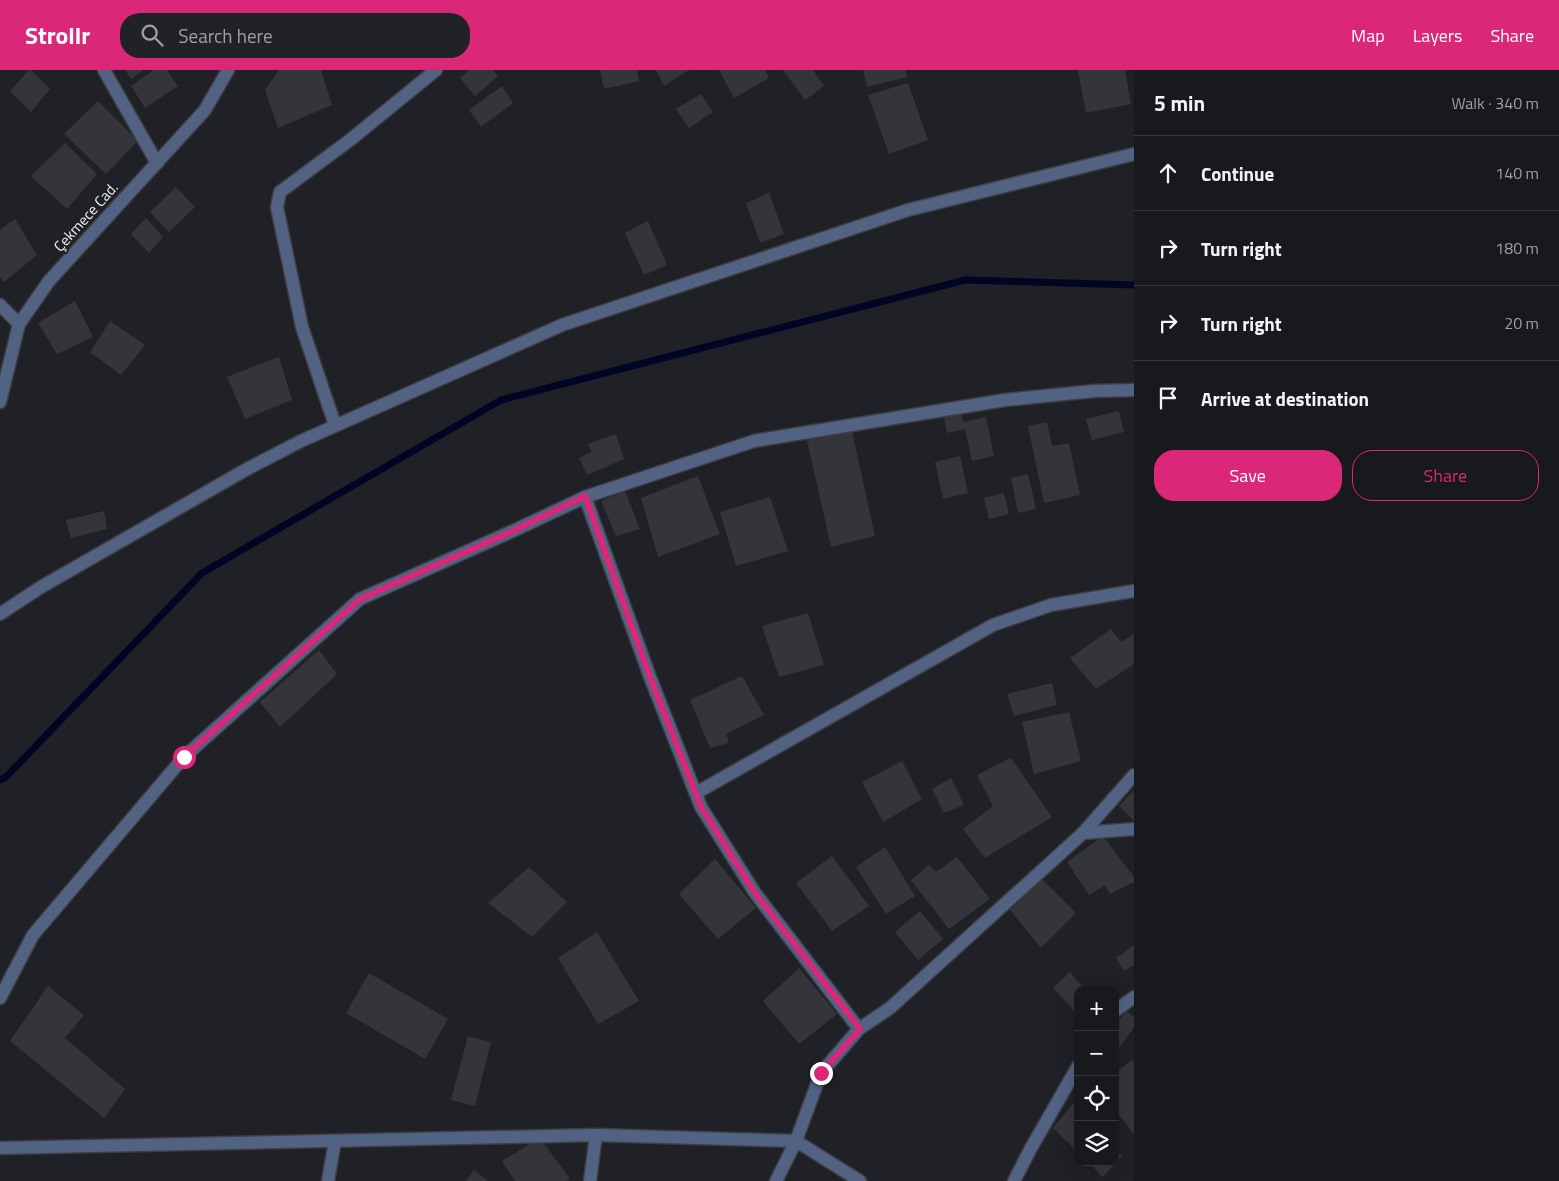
<!DOCTYPE html>
<html lang="en">
<head>
<meta charset="utf-8">
<style>
  body { margin:0; font-family:"Titillium Web",sans-serif; background:#202225; color:#f1f3f6 }
  .controls { position:absolute; right:15px; bottom:15px; display:grid; overflow:hidden; border-radius:10px; box-shadow:0 5px 20px #0002 }
  .controls button { width:45px; height:45px; display:grid; place-items:center; padding:0; border:0; border-bottom:1px solid #36383b; background:#17191c; color:#f1f3f6; font:25px sans-serif }
  .stop { position:absolute; width:15px; height:15px; margin:-11px; border:4px solid #db2777; border-radius:50%; background:#fff }
  .stop.end { background:#db2777; border-color:#fff; box-shadow:0 1px 5px #0008 }
  .list { margin:0; padding:0; list-style:none }
  h2 { display:flex; justify-content:space-between; align-items:center; height:65px; margin:0; padding:0 20px; font-size:21px }
  h2 small { font-size:16px; font-weight:400; color:#9ea0a3 }
  .list li { display:grid; grid-template-columns:32px 1fr auto; gap:15px; align-items:center; box-sizing:border-box; height:75px; padding:0 20px; border-top:1px solid #36383b }
  .list b { display:block; font-size:19px; white-space:nowrap }
  .list em { font-size:16px; font-style:normal; color:#9ea0a3 }
  .actions { display:flex; gap:10px; padding:15px 20px }
  .actions a { flex:1; padding:11px 0; border:1px solid #db2777; border-radius:20px; text-align:center; font-size:18px; color:#db2777 }
  .actions .main { background:#db2777; color:#fff }
  .icon { flex:none; width:28px; height:28px; fill:none; stroke:currentColor; stroke-width:2; stroke-linecap:round; stroke-linejoin:round }
  .map { position:relative; flex:none; width:1134px; height:1111px; overflow:hidden }
  header { display:flex; align-items:center; gap:30px; box-sizing:border-box; height:70px; padding:0 25px; background:#db2777; color:#fff }
  header strong { font-size:24px }
  nav { display:flex; gap:28px; margin-inline-start:auto; font-size:18px }
  .search { width:350px; height:45px; background:#202225; display:flex; align-items:center; gap:12px; box-sizing:border-box; padding:0 18px; border-radius:20px; color:#9ea0a3; font-size:19px }
  main { display:flex }
  aside { flex:1; background:#17191c }
  .map>svg:first-child { display:block }
  .lines { fill:none; stroke-linecap:round; stroke-linejoin:round }
  .stream { stroke:#010524; stroke-width:7 }
  .building { fill:#33353b }
  .minor-casing { stroke:#3c3e43; stroke-width:15 }
  .minor { stroke:#526283; stroke-width:12 }
  .route { stroke:#db2777; stroke-width:6 }
  .labels { text-anchor:middle; stroke-width:4.5; stroke-linejoin:round; paint-order:stroke }
  .street-label { font-size:15px; fill:#eff1f4; stroke:#1f2126 }
</style>
</head>
<body>
<header>
<strong>Strollr</strong>
<div class="search"><svg class="icon" aria-label="search" viewBox="0 0 24 24"><circle cx="10" cy="10" r="6"/><path d="M15 15l6 6"/></svg>Search here</div>
<nav><a>Map</a><a>Layers</a><a>Share</a></nav>
</header>
<main>
<div class="map">
<svg width="1134" height="1111" viewBox="0 0 1134 1111">
  <rect width="100%" height="100%" fill="#1f2126"/>
  <g class="lines">
    <path class="stream" d="M0 710 6 707 202 503 501 330 965 210 1134 215"/>
  </g>
  <g class="building">
    <path d="M29 0H31L50 19 31 42 10 21Z"/>
    <path d="M125 0H144L131 9Z"/>
    <path d="M154 0H167L178 16 145 38 131 16Z"/>
    <path d="M279 0H321L332 35 278 58 265 20Z"/>
    <path d="M469 0H493L498 6 475 26 460 8Z"/>
    <path d="M600 0H637L639 11 604 19Z"/>
    <path d="M656 0H689L664 16Z"/>
    <path d="M719 0H765L769 8 734 28Z"/>
    <path d="M783 0H813L824 16 805 30Z"/>
    <path d="M863 0H905L907 7 867 17Z"/>
    <path d="M1078 0H1125L1131 34 1086 43Z"/>
    <path d="M908 13 928 70 889 84 868 25Z"/>
    <path d="M502 16 513 33 481 57 469 40Z"/>
    <path d="M701 24 713 42 689 58 676 39Z"/>
    <path d="M98 31 138 71 106 104 64 64Z"/>
    <path d="M65 73 97 104 67 139 31 106Z"/>
    <path d="M176 117 195 137 169 162 150 142Z"/>
    <path d="M769 123 784 164 760 173 746 133Z"/>
    <path d="M146 148 163 167 149 183 131 164Z"/>
    <path d="M15 149 37 185 4 212 0 207V160Z"/>
    <path d="M648 151 667 195 644 205 625 163Z"/>
    <path d="M75 231 93 267 57 284 38 253Z"/>
    <path d="M110 251 145 275 121 305 90 282Z"/>
    <path d="M279 287 292 330 245 349 227 307Z"/>
    <path d="M1119 341 1124 362 1092 370 1086 349Z"/>
    <path d="M961 343 963 352 986 347 994 386 972 391 965 359 947 363 944 347Z"/>
    <path d="M1047 352 1052 376 1069 373 1080 425 1044 433 1028 356Z"/>
    <path d="M852 361 875 466 831 477 807 370Z"/>
    <path d="M616 364 624 389 587 405 579 388 591 382 588 374Z"/>
    <path d="M960 386 968 423 943 429 935 392Z"/>
    <path d="M1028 404 1036 439 1018 443 1011 408Z"/>
    <path d="M698 406 720 464 658 487 641 428Z"/>
    <path d="M625 421 640 459 616 466 601 431Z"/>
    <path d="M1004 423 1009 444 989 449 984 428Z"/>
    <path d="M770 427 788 481 736 496 720 442Z"/>
    <path d="M104 441 107 459 71 468 66 450Z"/>
    <path d="M808 543 824 595 779 607 762 556Z"/>
    <path d="M1111 559 1121 572 1134 564V594L1096 619 1070 588Z"/>
    <path d="M319 580 337 604 280 657 260 632Z"/>
    <path d="M742 606 764 645 726 664 729 673 710 678 690 630Z"/>
    <path d="M1052 613 1057 635 1014 646 1007 624Z"/>
    <path d="M1069 642 1081 691 1034 704 1022 652Z"/>
    <path d="M1011 688 1052 747 985 788 963 759 993 736 977 705Z"/>
    <path d="M902 691 922 729 883 752 862 712Z"/>
    <path d="M951 708 964 735 944 743 932 719Z"/>
    <path d="M1134 720V751L1119 736Z"/>
    <path d="M1103 766 1134 807V812L1110 824 1105 815 1089 825 1067 792Z"/>
    <path d="M885 777 915 826 886 844 856 797Z"/>
    <path d="M832 786 869 836 832 861 796 813Z"/>
    <path d="M957 787 990 829 949 859 911 810 929 795 936 802Z"/>
    <path d="M715 789 756 838 718 869 679 824Z"/>
    <path d="M529 797 567 832 532 867 488 833Z"/>
    <path d="M1042 809 1076 843 1041 878 1010 840Z"/>
    <path d="M920 841 943 869 918 890 895 862Z"/>
    <path d="M597 862 639 931 598 954 558 888Z"/>
    <path d="M1134 875V895L1124 901 1116 888Z"/>
    <path d="M799 898 837 944 799 974 763 931Z"/>
    <path d="M1070 902 1085 920H1078V945L1053 918Z"/>
    <path d="M369 903 448 949 425 989 346 943Z"/>
    <path d="M48 916 84 945 65 968 125 1019 104 1048 10 971Z"/>
    <path d="M1126 941 1134 947V957L1119 978 1115 975V956Z"/>
    <path d="M468 966 491 972 475 1036 451 1030Z"/>
    <path d="M1132 990 1134 993V1064L1115 1040V1003Z"/>
    <path d="M1078 1027V1082L1053 1058Z"/>
    <path d="M540 1068 570 1109 566 1111H515L502 1091Z"/>
    <path d="M1115 1081 1122 1086 1103 1107 1088 1092H1115Z"/>
    <path d="M474 1100 488 1111H466Z"/>
  </g>
  <g class="lines">
    <defs>
      <g id="minor">
        <path d="M104 0 157 93"/>
        <path d="M0 235 19 254"/>
        <path d="M0 332 19 254 49 211 205 40 228 0"/>
        <path d="M335 355 302 257 277 137 280 122 350 70 436 0"/>
        <path d="M585 427 650 607 701 737 755 823 859 959"/>
        <path d="M0 544 41 517 247 399 301 371 562 255 908 140 1134 84"/>
        <path d="M696 723 993 555 1051 535 1134 521"/>
        <path d="M1083 763 1134 705"/>
        <path d="M0 928 33 865 184 687 360 529 515 460 585 427 754 371 1005 330 1094 321 1134 320"/>
        <path d="M1115 941 1134 927"/>
        <path d="M0 1078 596 1065"/>
        <path d="M328 1111 335 1071"/>
        <path d="M590 1111 596 1065 796 1071 860 1111"/>
        <path d="M776 1111 796 1071 821 1003 859 959 890 938 1083 763 1134 759"/>
        <path d="M1014 1111 1031 1078 1078 996"/>
      </g>
    </defs>
    <use href="#minor" class="minor-casing"/>
    <use href="#minor" class="minor"/>
  </g>
  <g class="lines">
    <path class="route" d="M184 687 360 529 515 460 585 426 650 607 701 737 755 823 860 959 821 1003"/>
  </g>
  <g class="labels">
    <g class="street-label">
      <text transform="translate(86 147) rotate(-48)" y="5">Çekmece Cad.</text>
    </g>
  </g>
</svg>
<div class="controls">
<button>+</button>
<button>−</button>
<button><svg class="icon" aria-label="locate" viewBox="0 0 24 24"><circle cx="12" cy="12" r="6"/><path d="M12 2v4M12 18v4M2 12h4M18 12h4"/></svg></button>
<button><svg class="icon" aria-label="layers" viewBox="0 0 24 24"><path d="M12 4l9 5-9 5-9-5zM3 14l9 5 9-5"/></svg></button>
</div>
<div class="stop" style="left:184px;top:687px"></div>
<div class="stop end" style="left:821px;top:1003px"></div>
</div>
<aside>
<h2>5 min<small>Walk · 340 m</small></h2>
<ul class="list">
<li><svg class="icon" aria-label="ahead" viewBox="0 0 24 24"><path d="M12 20V5M6 11l6-6 6 6"/></svg><div><b>Continue</b></div><em>140 m</em></li>
<li><svg class="icon" aria-label="right" viewBox="0 0 24 24"><path d="M7 20v-9h11M14 6l5 5-5 5"/></svg><div><b>Turn right</b></div><em>180 m</em></li>
<li><svg class="icon" aria-label="right" viewBox="0 0 24 24"><path d="M7 20v-9h11M14 6l5 5-5 5"/></svg><div><b>Turn right</b></div><em>20 m</em></li>
<li><svg class="icon" aria-label="arrive" viewBox="0 0 24 24"><path d="M6 21V4h12l-3 4 3 4H6"/></svg><div><b>Arrive at destination</b></div></li>
</ul>
<div class="actions"><a class="main">Save</a><a>Share</a></div>
</aside>
</main>
</body>
</html>
